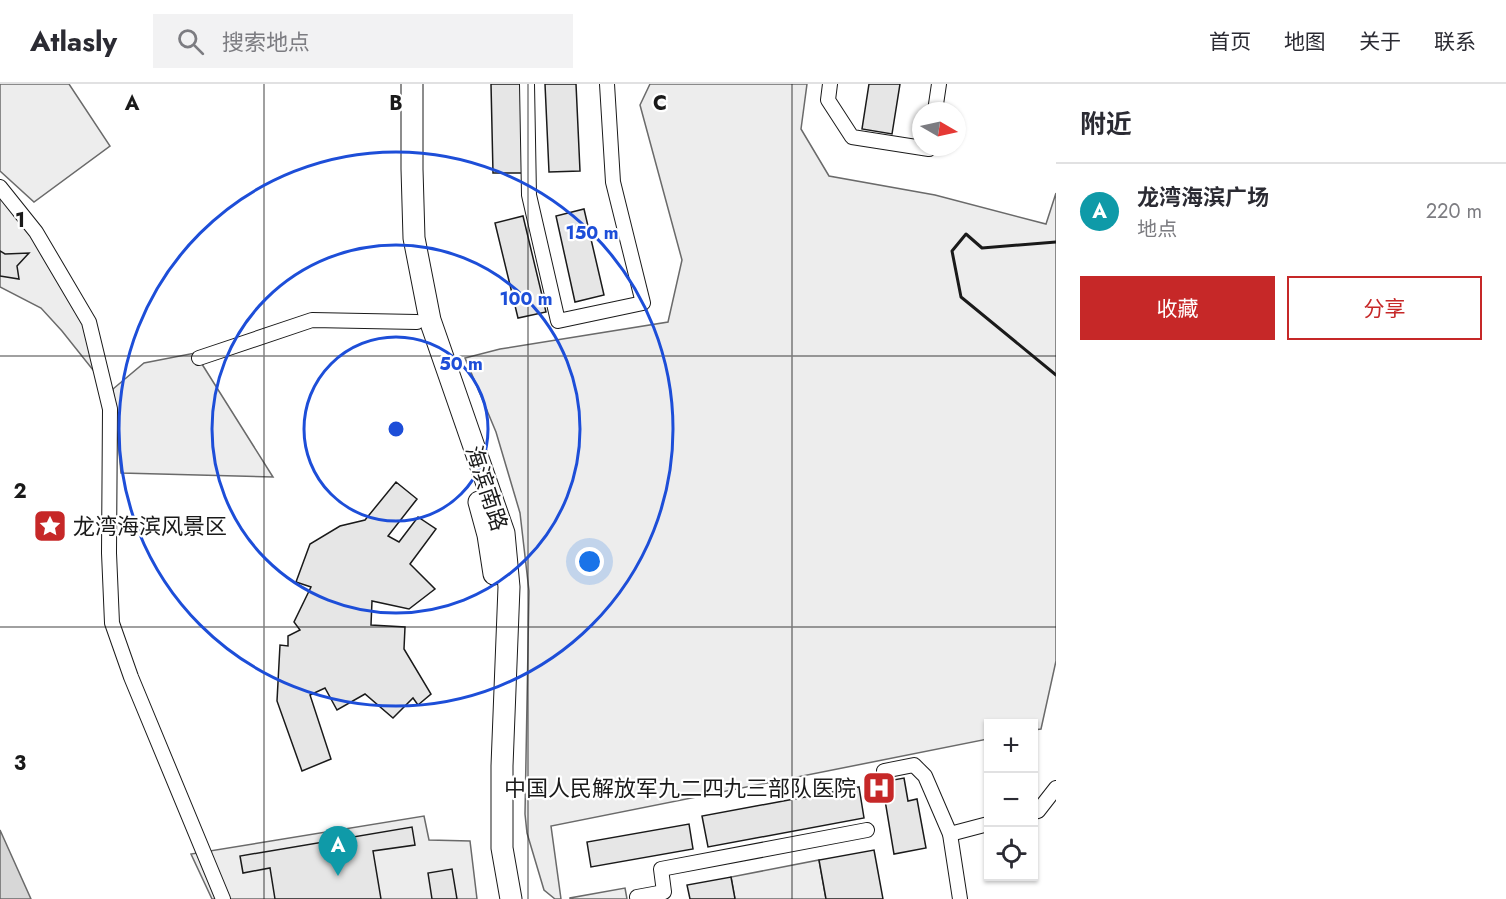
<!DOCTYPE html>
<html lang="zh">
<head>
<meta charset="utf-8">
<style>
  body { margin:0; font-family:Jost,"Noto Sans SC",sans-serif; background:#f2f2f3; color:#2b2b33 }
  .controls { position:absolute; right:18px; bottom:18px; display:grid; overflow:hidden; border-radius:0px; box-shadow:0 2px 4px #0004 }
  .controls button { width:54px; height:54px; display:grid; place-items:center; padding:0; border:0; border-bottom:2px solid #e1e1e2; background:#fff; color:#2b2b33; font:30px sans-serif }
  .compass { position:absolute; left:912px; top:18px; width:54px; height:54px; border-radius:50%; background:#fff; box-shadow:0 2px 4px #0004; rotate:99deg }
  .you { position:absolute; left:590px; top:478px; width:21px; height:21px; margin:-15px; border:4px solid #fff; border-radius:50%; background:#1a73e8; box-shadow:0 0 0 9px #1a73e833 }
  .badge { display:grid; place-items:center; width:39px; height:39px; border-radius:50%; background:#c62828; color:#fff; font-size:20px; font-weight:700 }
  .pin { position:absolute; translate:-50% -50px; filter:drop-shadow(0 2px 3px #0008) }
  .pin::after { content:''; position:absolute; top:32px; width:21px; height:18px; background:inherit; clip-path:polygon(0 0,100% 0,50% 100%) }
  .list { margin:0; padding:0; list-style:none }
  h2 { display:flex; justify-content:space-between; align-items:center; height:78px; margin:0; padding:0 24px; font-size:26px }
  h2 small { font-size:20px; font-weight:400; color:#7c7c81 }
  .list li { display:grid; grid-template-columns:39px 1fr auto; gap:18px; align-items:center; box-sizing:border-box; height:96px; padding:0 24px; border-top:2px solid #e1e1e2 }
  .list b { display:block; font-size:22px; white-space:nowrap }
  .list p { margin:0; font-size:20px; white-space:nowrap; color:#7c7c81 }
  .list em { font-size:20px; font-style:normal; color:#7c7c81 }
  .actions { display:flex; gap:12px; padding:18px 24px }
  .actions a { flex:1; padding:14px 0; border:2px solid #c62828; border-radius:0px; text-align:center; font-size:21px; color:#c62828 }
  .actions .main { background:#c62828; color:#fff }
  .icon { flex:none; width:33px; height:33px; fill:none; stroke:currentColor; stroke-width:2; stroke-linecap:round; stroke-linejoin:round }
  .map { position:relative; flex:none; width:1056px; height:815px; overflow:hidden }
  header { display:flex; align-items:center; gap:36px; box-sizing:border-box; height:84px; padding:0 30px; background:#fff; border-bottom:2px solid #e1e1e2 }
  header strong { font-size:28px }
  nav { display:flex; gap:33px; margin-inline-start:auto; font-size:21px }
  .search { width:420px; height:54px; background:#f2f2f3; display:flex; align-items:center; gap:15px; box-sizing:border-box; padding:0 21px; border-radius:0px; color:#7c7c81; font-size:22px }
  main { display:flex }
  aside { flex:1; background:#fff }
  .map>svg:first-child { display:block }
  .built { fill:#ededed; stroke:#6a6a6a; stroke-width:1.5 }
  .water { fill:#d7d7d7; stroke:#6a6a6a; stroke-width:1.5 }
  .building { fill:#e6e6e6; stroke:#1a1a1a; stroke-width:1.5 }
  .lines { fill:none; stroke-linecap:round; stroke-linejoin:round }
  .minor-casing { stroke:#1a1a1a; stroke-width:16 }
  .highway-casing { stroke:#1a1a1a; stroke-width:23 }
  .minor { stroke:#fff; stroke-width:14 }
  .highway { stroke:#fff; stroke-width:21 }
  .wall { stroke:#1a1a1a; stroke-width:3 }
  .grid { fill:none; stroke:#1a1a1a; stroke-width:1.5; stroke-opacity:0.55 }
  .ring { fill:none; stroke:#1d4ed8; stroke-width:3 }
  .labels { text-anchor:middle; stroke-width:4.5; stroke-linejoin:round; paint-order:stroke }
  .street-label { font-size:22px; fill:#1a1a1a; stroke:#fff }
  .poi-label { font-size:22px; fill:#1a1a1a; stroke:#fff; text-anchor:start }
  .grid-label { font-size:20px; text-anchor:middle; font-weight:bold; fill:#1a1a1a; stroke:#fff; stroke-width:4.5; stroke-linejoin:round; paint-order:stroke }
  .centre { fill:#1d4ed8; stroke:#fff; stroke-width:3 }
  .ring-label { font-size:18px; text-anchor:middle; font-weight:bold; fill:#1d4ed8; stroke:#fff; stroke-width:4.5; stroke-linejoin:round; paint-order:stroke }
</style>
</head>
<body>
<header>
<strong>Atlasly</strong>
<div class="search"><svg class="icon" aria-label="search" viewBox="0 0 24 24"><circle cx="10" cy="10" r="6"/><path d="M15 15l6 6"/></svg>搜索地点</div>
<nav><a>首页</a><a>地图</a><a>关于</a><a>联系</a></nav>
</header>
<main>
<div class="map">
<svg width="1056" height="815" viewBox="0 0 1056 815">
  <rect width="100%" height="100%" fill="#fff"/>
  <g class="built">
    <path d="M0 0H69L110 62 34 118 0 87Z"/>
    <path d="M650 0H807L801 45 829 92 935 111 1046 140 1056 109V577L1041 645 1034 646V640H988V655L551 742 561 815H555L544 806 527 749 525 730 529 507 520 429 496 348 465 274 500 265 668 238 682 176 640 21Z"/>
    <path d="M0 103 89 238 100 285 93 286 62 247 41 224 0 203Z"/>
    <path d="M195 269 273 393 121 389 113 305 144 279Z"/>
    <path d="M424 732 429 756 470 757 477 815H212L191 770Z"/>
    <path d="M819 776 826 815H735L731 793Z"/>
    <path d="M625 804 627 815H570V814Z"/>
  </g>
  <path class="water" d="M0 746 31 815H0Z"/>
  <g class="building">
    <path d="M491 0H521L523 89H493Z"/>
    <path d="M545 0H576L580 87 549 88Z"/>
    <path d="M869 0H900L892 50 862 45Z"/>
    <path d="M584 125 604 211 575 218 556 132Z"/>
    <path d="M523 132 546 228 518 234 495 139Z"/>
    <path d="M0 167 5 170 29 169 17 182 19 195 0 192Z"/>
    <path d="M396 398 417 415 388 452 399 458 418 433 436 445 410 480 435 505 409 525 372 517 371 541 405 543 404 565 431 610 418 621 413 614 393 634 365 610 337 626 325 604 310 611 331 675 302 687 277 617 280 561 288 562V552L300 546 294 538 311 503 296 498 310 460 340 442 365 436Z"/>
    <path d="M904 694 908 717 917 715 926 764 894 770 882 698Z"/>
    <path d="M859 703 864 734 708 763 702 732Z"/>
    <path d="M689 740 693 765 591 783 587 758Z"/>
    <path d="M412 743 415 761 373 767 381 815H275L270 784 243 789 240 772Z"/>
    <path d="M874 766 883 815H826L819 776Z"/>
    <path d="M452 785 457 815H432L428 789Z"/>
    <path d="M731 793 735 815H690L687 801Z"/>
  </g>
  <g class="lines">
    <defs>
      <g id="minor">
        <path d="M527 0 529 111 558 237 643 219 613 98 607 0"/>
        <path d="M830 0 828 16 852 53 929 65V63"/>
        <path d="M935 27 939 0"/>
        <path d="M0 103 36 148 89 238 110 325 109 469 112 539 131 593 223 815"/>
        <path d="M199 274 312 236 417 238"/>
        <path d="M884 687 914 681 925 692 950 750 960 815"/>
        <path d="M1034 728 1038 727 1056 704"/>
        <path d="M950 750 988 740"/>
        <path d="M638 815 637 813 664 808 661 785 867 746"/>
      </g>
      <g id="highway">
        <path d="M412 0V85L414 154 430 236 504 449 509 503 502 682V764L511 815"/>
        <path d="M479 418 488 451 494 490"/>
      </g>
    </defs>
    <use href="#minor" class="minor-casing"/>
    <use href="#highway" class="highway-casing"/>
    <use href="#minor" class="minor"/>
    <use href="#highway" class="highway"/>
    <path class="wall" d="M1056 158 982 164 966 150 952 167 961 213 1056 291"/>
  </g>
  <path class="grid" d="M264 0V815M528 0V815M792 0V815M0 272H1056M0 543H1056"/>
  <g class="ring">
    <circle cx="396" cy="345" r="92"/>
    <circle cx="396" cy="345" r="184"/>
    <circle cx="396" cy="345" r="277"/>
  </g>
  <defs>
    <symbol id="sight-square" viewBox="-11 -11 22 22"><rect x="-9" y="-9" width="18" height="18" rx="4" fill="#c62828" stroke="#fff"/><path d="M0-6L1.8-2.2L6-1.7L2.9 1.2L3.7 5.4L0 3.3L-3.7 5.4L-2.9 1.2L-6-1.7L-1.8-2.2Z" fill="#fff"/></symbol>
    <symbol id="hospital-square" viewBox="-11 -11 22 22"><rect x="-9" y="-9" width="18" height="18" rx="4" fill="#c62828" stroke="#fff"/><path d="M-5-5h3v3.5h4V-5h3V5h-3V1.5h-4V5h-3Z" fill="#fff"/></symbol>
  </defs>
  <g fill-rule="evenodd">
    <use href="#sight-square" x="31" y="423" width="38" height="38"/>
    <use href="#hospital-square" x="860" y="685" width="38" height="38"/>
  </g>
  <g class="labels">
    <g class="street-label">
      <text transform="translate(487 404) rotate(72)" y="8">海滨南路</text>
    </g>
    <g class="poi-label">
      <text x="73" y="450">龙湾海滨风景区</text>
      <text x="856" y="712" text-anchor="end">中国人民解放军九二四九三部队医院</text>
    </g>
  </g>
  <g class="grid-label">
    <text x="132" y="26">A</text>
    <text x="396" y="26">B</text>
    <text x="660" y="26">C</text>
    <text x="20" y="143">1</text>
    <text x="20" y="414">2</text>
    <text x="20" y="686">3</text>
  </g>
  <circle cx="396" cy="345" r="9" class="centre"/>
  <g class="ring-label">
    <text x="592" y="155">150 m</text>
    <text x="526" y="221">100 m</text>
    <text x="461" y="286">50 m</text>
  </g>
</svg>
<div class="controls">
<button>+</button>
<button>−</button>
<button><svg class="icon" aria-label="locate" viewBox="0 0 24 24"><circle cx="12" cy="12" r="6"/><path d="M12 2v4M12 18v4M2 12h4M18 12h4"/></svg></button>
</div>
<svg class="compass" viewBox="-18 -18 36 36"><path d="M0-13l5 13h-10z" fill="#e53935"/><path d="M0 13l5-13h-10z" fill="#7c7c81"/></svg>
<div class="you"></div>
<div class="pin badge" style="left:338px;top:792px;background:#0f9aa8">A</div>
</div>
<aside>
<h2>附近<small></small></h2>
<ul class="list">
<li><span class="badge" style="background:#0f9aa8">A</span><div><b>龙湾海滨广场</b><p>地点</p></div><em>220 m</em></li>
</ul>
<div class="actions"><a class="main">收藏</a><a>分享</a></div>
</aside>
</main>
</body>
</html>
